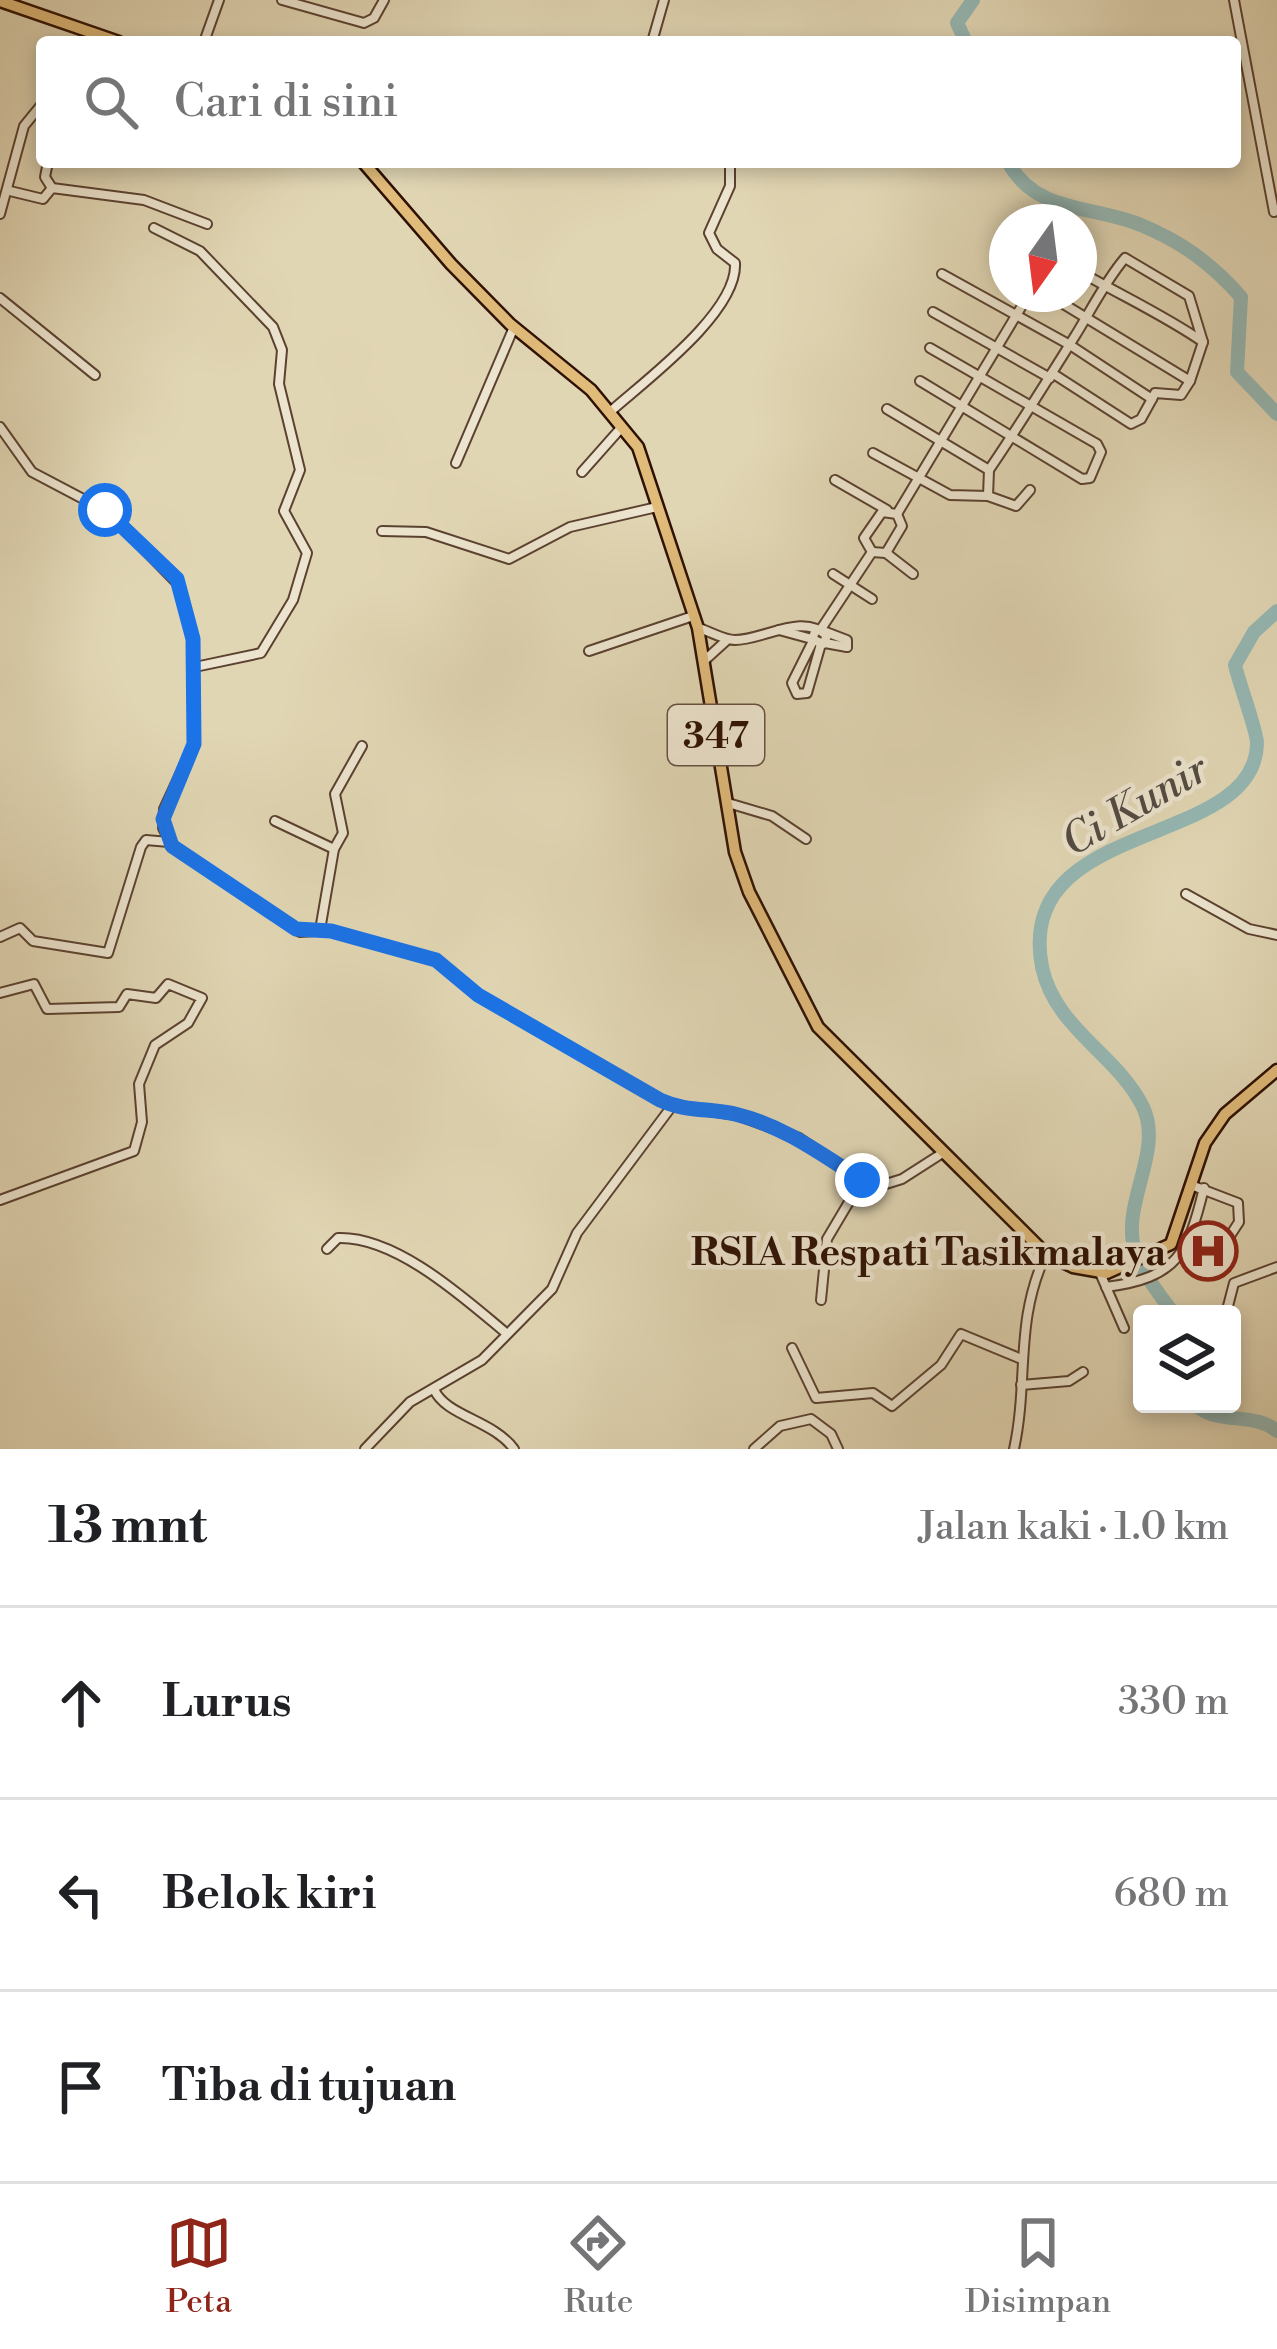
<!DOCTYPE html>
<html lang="id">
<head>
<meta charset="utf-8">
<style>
  body { margin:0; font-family:"Libre Bodoni",serif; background:#f6f6f6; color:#202124 }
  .controls { position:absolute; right:36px; bottom:36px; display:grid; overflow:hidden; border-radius:12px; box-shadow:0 6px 18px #0003 }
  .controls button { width:108px; height:108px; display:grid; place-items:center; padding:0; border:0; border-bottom:3px solid #e0e0e0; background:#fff; color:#202124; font:60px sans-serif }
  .compass { position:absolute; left:989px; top:204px; width:108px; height:108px; border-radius:50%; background:#fff; box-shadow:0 6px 18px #0003; rotate:194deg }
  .stop { position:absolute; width:36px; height:36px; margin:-27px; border:9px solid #1a73e8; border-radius:50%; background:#fff }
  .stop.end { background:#1a73e8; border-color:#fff; box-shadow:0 3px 12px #0008 }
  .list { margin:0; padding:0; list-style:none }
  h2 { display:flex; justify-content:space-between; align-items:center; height:156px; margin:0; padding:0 48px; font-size:51px }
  h2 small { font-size:39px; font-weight:400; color:#757577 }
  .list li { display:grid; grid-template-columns:78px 1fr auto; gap:36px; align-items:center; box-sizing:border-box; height:192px; padding:0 48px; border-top:3px solid #e0e0e0 }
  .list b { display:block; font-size:45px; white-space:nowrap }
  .list em { font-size:39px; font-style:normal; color:#757577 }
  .icon { flex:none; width:66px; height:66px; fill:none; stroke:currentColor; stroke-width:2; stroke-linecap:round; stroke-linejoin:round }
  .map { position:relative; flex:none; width:1277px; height:1449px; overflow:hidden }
  .search { position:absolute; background:#fff; box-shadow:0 6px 18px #0003; left:36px; right:36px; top:36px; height:132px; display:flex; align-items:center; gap:30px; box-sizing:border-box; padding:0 42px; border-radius:12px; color:#757577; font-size:45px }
  .sheet { height:732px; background:#fff }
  nav { display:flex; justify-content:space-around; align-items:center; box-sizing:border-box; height:168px; border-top:3px solid #e0e0e0; background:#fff; font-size:33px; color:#757577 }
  nav a { display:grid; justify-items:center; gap:6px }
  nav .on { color:#8f2418 }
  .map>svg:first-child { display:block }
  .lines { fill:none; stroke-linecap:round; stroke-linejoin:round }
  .river { stroke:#95b8b4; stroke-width:14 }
  .minor-casing { stroke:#5b4230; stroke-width:12 }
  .primary-casing { stroke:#2e1104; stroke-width:15 }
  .minor { stroke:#ece4ce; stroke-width:8 }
  .primary { stroke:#e0bb7a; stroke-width:10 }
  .route { stroke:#1a73e8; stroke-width:15 }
  .labels { text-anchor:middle; stroke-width:9; stroke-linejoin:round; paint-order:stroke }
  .shield { fill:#ece4ce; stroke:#675041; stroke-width:3 }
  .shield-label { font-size:36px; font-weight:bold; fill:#2e1104 }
  .poi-label { font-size:39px; font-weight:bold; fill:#2e1104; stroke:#ece4ce; text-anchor:end }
  .water-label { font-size:42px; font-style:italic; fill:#524b42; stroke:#ece4ce }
</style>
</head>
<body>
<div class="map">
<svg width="1277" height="1449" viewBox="0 0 1277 1449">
  <rect width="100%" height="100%" fill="#e1d6b4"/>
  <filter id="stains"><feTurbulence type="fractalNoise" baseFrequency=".00167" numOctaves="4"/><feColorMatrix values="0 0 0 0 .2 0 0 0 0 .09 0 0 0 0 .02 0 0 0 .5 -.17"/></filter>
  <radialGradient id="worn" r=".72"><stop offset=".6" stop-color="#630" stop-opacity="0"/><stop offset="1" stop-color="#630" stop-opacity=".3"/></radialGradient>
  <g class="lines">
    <g class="river">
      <path d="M966 42 957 23 973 0"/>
      <path d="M1008 162C1036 214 1093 205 1141 225 1182 242 1212 264 1241 297L1237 372 1277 414"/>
      <path d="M1174 1314C1159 1294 1137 1267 1133 1243 1125 1198 1163 1149 1143 1107 1118 1055 1055 1029 1042 967 1013 816 1256 850 1257 743 1257 731 1239 683 1235 665L1254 632 1277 611"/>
      <path d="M1195 1404C1214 1426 1254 1411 1277 1431"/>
    </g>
    <defs>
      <g id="minor">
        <path d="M282 0 364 23 374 18 384 0"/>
        <path d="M1234 0 1274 212"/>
        <path d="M204 42 219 0"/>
        <path d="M652 42 664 0"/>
        <path d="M48 162 45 177 52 188"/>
        <path d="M10 191 43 199 52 188 144 200 207 224"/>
        <path d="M0 214 24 126 42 104"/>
        <path d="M154 228 200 251 273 327 282 350 279 384 300 470 284 511 307 553 293 600 261 653 195 667"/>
        <path d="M942 274 1070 345 1152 399 1155 393 1181 395 1190 381"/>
        <path d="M1047 294 1190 381 1203 342"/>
        <path d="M0 298 95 375"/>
        <path d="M933 312 1050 378"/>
        <path d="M1052 373 1131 424 1141 419 1152 399"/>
        <path d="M920 381 1082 479 1090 478 1101 452 1097 444 930 348"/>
        <path d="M887 409 989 470C1019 426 1047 381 1075 336 1091 310 1106 280 1125 258L1189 296 1203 342C1164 315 1120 295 1079 271"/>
        <path d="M611 411C646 380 738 312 735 263L717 249 709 233 730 186V162"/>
        <path d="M0 427 32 472 108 512 180 586 194 647V744L164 809 163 828 172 846 300 932 331 930 436 960 478 996 672 1106 737 1115 799 1138 862 1180 886 1184 902 1179 941 1154"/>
        <path d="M873 453 950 495 988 496"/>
        <path d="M456 463 514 327"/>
        <path d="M989 470 988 496 1016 506 1030 490"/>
        <path d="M582 472 621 428"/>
        <path d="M835 480 887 510"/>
        <path d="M382 531 426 532 509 559 570 527 657 507"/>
        <path d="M872 552 886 553 902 526 897 514"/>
        <path d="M886 553 913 574"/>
        <path d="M833 574 872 599"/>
        <path d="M698 628C710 631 723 640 735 640 764 640 803 612 827 636L823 644 812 639 816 630"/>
        <path d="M821 629 872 552 864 538 882 512 897 514 1029 294"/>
        <path d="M779 630 812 639"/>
        <path d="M826 632 847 640V647"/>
        <path d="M813 641 792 683 797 694 807 693 821 644"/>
        <path d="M825 643 847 647"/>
        <path d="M589 651 693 616"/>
        <path d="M705 660 727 640"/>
        <path d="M728 803 772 816 806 839"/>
        <path d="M275 821 334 849"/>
        <path d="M1186 894 1249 929 1277 935"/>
        <path d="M320 930 334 849 343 833 335 794 362 746"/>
        <path d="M0 937 20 928 33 941 108 953 141 847 146 840 169 842"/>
        <path d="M0 993 34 984 47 1009 119 1007 127 994 156 998 168 984 202 998 188 1023 155 1045 139 1084 142 1122 134 1151 0 1200"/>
        <path d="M1191 1185 1238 1203 1239 1222 1224 1245"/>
        <path d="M327 1249 338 1238C396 1236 464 1298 506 1333"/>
        <path d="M1100 1273 1124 1328"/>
        <path d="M1106 1287C1178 1278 1188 1253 1204 1188"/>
        <path d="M821 1300 827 1239 862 1180"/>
        <path d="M1228 1306 1234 1283 1277 1267"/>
        <path d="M792 1348 816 1398 873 1393 892 1406 941 1365 961 1334 1019 1358"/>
        <path d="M1021 1385 1069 1381 1083 1372"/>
        <path d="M434 1389C445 1416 493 1420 514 1449"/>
        <path d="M365 1449 410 1402 482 1360 552 1289 577 1233 672 1106"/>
        <path d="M754 1449 780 1426 811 1419 831 1434 838 1449"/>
        <path d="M1014 1449C1029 1380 1014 1322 1046 1254"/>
      </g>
      <g id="primary">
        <path d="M0 1 119 42"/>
        <path d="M363 162 451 264 510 324 591 390 638 447 698 628 735 852 749 892 818 1027 1046 1254 1073 1267 1107 1273 1171 1244 1205 1143 1225 1114 1277 1070"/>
      </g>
    </defs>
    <use href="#minor" class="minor-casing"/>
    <use href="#primary" class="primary-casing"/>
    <use href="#minor" class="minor"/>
    <use href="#primary" class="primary"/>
  </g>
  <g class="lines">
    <path class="route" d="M105 510 177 579 193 639 194 744 163 819 172 846 296 929 331 931 436 960 478 995 660 1100C686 1112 709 1108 735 1114 784 1126 821 1154 862 1180"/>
  </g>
  <defs>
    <symbol id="hospital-ring" viewBox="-11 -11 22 22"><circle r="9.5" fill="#ece4ce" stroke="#8f2418" stroke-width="1.5"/><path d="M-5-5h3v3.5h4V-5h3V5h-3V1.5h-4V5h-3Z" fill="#8f2418"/></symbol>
  </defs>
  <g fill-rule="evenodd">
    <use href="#hospital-ring" x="1175" y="1218" width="66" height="66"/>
  </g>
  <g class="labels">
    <rect class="shield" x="668" y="705" width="96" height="60" rx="9"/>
    <g class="shield-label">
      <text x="716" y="748">347</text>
    </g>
    <g class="poi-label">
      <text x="1166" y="1265">RSIA Respati Tasikmalaya</text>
    </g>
    <g class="water-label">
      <text transform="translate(1134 804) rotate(-30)" y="15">Ci Kunir</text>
    </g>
  </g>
  <rect width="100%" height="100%" filter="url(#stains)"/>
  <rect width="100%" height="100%" fill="url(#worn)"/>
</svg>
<div class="controls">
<button><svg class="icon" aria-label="layers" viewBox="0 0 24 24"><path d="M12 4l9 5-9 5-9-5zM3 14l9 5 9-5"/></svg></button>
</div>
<svg class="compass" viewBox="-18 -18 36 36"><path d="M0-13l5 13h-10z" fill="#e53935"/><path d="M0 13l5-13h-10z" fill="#757577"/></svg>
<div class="stop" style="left:105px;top:510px"></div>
<div class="stop end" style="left:862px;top:1180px"></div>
<div class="search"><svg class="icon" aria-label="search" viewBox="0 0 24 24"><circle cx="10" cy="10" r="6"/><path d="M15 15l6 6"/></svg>Cari di sini</div>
</div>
<section class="sheet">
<h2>13 mnt<small>Jalan kaki · 1.0 km</small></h2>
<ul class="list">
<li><svg class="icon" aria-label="ahead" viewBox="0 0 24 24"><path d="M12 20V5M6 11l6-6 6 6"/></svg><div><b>Lurus</b></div><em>330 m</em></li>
<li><svg class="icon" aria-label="left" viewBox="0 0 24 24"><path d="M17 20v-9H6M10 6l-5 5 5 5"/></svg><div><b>Belok kiri</b></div><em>680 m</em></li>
<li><svg class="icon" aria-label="arrive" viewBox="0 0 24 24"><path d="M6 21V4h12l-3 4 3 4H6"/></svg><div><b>Tiba di tujuan</b></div></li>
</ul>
</section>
<nav>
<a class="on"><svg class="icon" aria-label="map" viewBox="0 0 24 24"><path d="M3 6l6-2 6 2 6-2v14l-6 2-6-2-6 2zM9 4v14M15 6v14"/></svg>Peta</a>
<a><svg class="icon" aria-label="directions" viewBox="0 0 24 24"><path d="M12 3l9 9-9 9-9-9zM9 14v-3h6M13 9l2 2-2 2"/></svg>Rute</a>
<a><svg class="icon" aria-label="saved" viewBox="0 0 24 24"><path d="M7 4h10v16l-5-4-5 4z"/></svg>Disimpan</a>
</nav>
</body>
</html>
